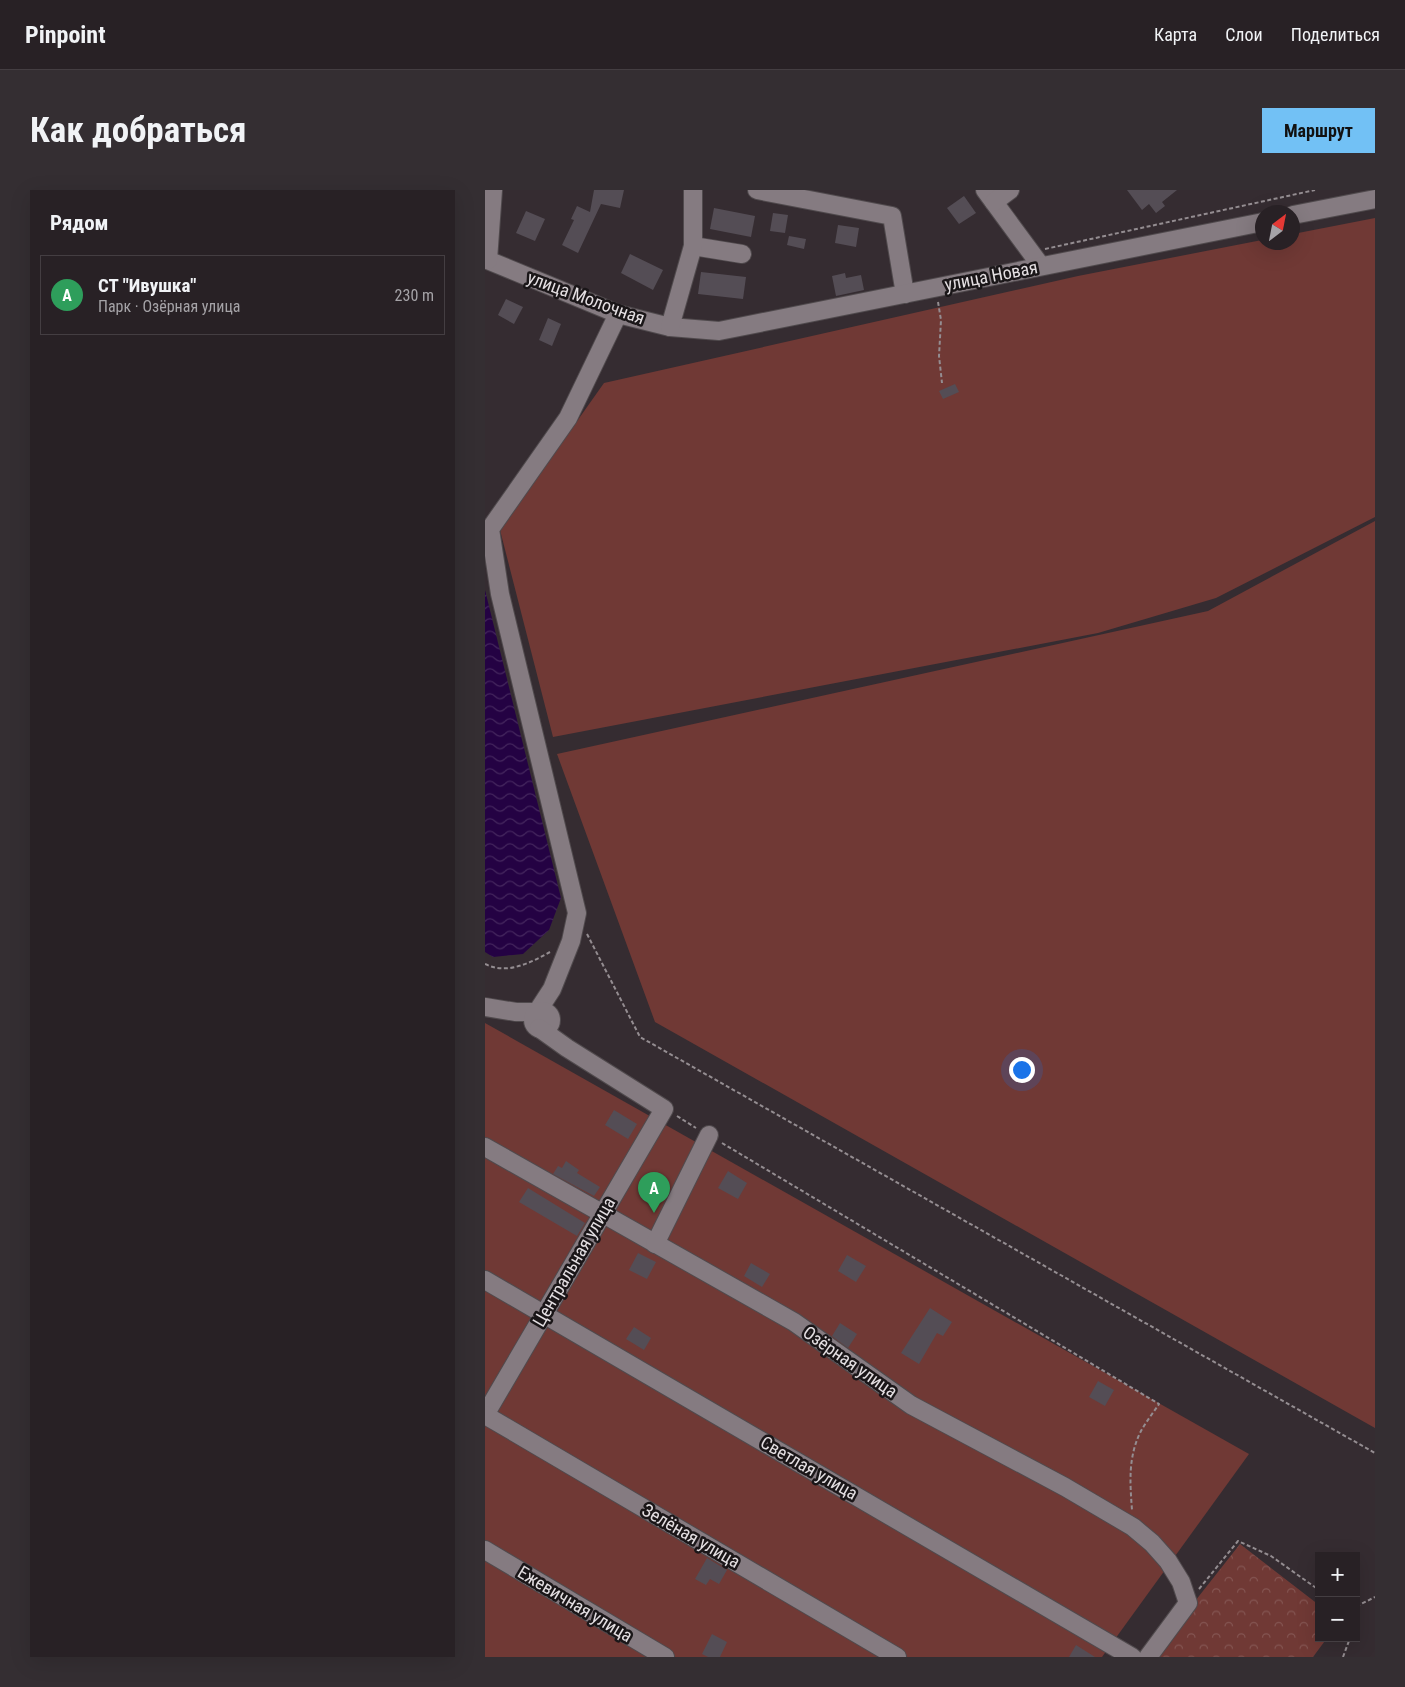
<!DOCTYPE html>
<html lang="ru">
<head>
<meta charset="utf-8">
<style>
  body { margin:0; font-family:"Roboto Condensed",sans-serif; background:#342e32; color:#f1f3f6 }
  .controls { position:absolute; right:15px; bottom:15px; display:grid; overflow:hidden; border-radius:0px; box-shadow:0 5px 20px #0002 }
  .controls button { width:45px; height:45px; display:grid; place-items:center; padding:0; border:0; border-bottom:1px solid #443e42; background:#282125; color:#f1f3f6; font:25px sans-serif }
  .compass { position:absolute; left:770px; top:15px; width:45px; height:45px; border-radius:50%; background:#282125; box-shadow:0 5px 20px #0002; rotate:32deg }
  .you { position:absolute; left:536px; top:879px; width:18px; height:18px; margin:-12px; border:4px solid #fff; border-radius:50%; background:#1a73e8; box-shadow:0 0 0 8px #1a73e833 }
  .badge { display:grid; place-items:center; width:32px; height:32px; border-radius:50%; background:#72c1f5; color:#fff; font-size:16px; font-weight:700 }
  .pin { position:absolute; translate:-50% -41px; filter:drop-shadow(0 1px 2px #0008) }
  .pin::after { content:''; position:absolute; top:26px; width:18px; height:15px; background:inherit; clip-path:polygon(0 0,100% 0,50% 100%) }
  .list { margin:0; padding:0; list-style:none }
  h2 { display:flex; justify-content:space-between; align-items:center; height:65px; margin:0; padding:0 20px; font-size:21px }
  h2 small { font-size:16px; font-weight:400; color:#a5a3a7 }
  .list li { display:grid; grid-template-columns:32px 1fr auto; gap:15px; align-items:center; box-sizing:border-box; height:80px; margin:0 10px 10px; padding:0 10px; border:1px solid #443e42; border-radius:0px }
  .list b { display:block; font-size:19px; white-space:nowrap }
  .list p { margin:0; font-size:16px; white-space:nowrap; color:#a5a3a7 }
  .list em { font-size:16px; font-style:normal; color:#a5a3a7 }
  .map { position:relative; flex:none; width:890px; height:1467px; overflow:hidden; border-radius:0px }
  header { display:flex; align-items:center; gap:30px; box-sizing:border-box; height:70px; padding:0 25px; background:#282125; border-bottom:1px solid #443e42 }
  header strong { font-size:24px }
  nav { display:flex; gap:28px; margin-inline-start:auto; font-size:18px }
  .intro { display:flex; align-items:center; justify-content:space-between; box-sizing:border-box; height:120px; padding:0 30px }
  h1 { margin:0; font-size:35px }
  .button { padding:12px 22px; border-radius:0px; background:#72c1f5; color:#111; font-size:18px; font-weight:700 }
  main { display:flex; gap:30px; padding:0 30px }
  aside { flex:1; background:#282125; border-radius:0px; box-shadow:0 5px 20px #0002 }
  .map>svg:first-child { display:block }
  .forest { fill:url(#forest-crowns) }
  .garden { fill:#703935 }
  .water { fill:url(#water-waves) }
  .building { fill:#544d55 }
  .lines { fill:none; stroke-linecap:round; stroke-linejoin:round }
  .minor-casing { stroke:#504a4d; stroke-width:20 }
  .path { stroke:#948d91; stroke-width:2; stroke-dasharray:4 2.5; stroke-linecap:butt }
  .minor { stroke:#857b81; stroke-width:18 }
  .labels { text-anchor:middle; stroke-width:5; stroke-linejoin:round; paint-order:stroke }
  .street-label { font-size:18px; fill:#e4dfe2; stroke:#1a1618 }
</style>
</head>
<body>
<header>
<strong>Pinpoint</strong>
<nav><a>Карта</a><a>Слои</a><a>Поделиться</a></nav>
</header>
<div class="intro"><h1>Как добраться</h1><a class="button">Маршрут</a></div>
<main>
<aside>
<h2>Рядом<small></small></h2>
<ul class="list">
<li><span class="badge" style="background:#2e9e5b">A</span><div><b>СТ &quot;Ивушка&quot;</b><p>Парк · Озёрная улица</p></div><em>230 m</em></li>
</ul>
</aside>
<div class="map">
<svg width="890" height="1467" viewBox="0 0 890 1467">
  <defs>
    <pattern id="forest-crowns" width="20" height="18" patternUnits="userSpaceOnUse" patternTransform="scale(1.25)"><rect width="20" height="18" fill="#703935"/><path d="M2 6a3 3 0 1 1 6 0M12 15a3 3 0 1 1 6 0" fill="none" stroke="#845552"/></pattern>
    <pattern id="water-waves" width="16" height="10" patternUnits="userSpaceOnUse" patternTransform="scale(1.25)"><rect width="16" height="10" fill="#240243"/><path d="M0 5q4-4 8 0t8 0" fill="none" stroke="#44265e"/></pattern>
  </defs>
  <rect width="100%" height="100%" fill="#352c31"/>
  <path class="forest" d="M755 1354 834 1415V1448H842L828 1467H666Z"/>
  <g class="garden">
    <path d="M890 28V327L731 408 613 443 68 547 15 340 119 193 593 86 777 50 778 52H808V44Z"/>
    <path d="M890 331V1238L170 832 72 564 723 421Z"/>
    <path d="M0 833 764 1264 617 1467H0Z"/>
  </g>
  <path class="water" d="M0 400 76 708 64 740 38 764 8 767 0 762Z"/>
  <g class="building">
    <path d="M109 0H139L135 18 116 14 93 63 77 55 89 30 86 29 92 16 105 22Z"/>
    <path d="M642 0H692L677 12 680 16 671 23 664 14 657 20Z"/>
    <path d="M479 6 491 23 474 34 462 18Z"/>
    <path d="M229 18 270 26 266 47 225 39Z"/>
    <path d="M41 21 60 29 50 51 31 43Z"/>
    <path d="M288 23 303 25 300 43 285 41Z"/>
    <path d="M353 35 374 38 371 57 350 53Z"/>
    <path d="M304 46 321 49 319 59 302 55Z"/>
    <path d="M145 64 178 80 168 100 136 83Z"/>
    <path d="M216 82 261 87 258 109 213 104Z"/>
    <path d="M360 83 361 88 376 85 379 100 351 106 347 86Z"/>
    <path d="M21 109 38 117 29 134 13 125Z"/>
    <path d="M63 128 76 134 67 156 54 150Z"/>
    <path d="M470 194 474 202 458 209 454 201Z"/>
    <path d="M129 920 152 934 143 949 120 935Z"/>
    <path d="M81 971 94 980 92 983 115 997 109 1006 68 984 73 976 77 978Z"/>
    <path d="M243 981 262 993 253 1009 233 998Z"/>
    <path d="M43 998 100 1033 92 1046 34 1012Z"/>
    <path d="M153 1063 171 1072 162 1089 144 1080Z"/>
    <path d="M362 1065 381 1076 371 1092 353 1081Z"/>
    <path d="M266 1073 285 1084 277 1097 259 1086Z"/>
    <path d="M445 1118 467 1132 458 1146 452 1143 434 1174 416 1163Z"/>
    <path d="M355 1133 372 1144 363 1158 347 1146Z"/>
    <path d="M149 1137 166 1148 159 1160 141 1149Z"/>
    <path d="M613 1191 629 1200 620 1216 604 1207Z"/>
    <path d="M222 1368 242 1380 234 1394 225 1389 221 1395 210 1389Z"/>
    <path d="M227 1444 242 1452 235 1467H223L217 1464Z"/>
    <path d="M591 1455 610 1467H584Z"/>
  </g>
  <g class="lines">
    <defs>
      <g id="minor">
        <path d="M272 0 407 26 420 104"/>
        <path d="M500 0 556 76"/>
        <path d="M509 12 525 0"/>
        <path d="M808 25 890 9"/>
        <path d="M208 56 257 64"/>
        <path d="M0 69 133 124 185 137 234 141 778 32"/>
        <path d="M3 70 8 0"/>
        <path d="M185 137 208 56V0"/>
        <path d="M0 817 31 822H52L67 799 86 751 92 723 15 404 5 339 83 228 133 124"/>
        <circle cx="57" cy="830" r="9"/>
        <path d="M0 957 309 1132 426 1215 580 1297 648 1337 667 1353 683 1371 696 1392 703 1413 663 1467"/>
        <path d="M170 1054 224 945"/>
        <path d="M0 1090 647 1467"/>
        <path d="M0 1225 179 919 82 858 54 838"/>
        <path d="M0 1225 412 1467"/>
        <path d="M0 1360 180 1467"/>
      </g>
    </defs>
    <use href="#minor" class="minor-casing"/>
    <g class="path">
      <path d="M560 59 830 0"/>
      <path d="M453 112 456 130 454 166 457 193"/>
      <path d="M102 744 155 847 890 1263"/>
      <path d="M0 774C22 785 45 773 65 762"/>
      <path d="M192 926 211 938"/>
      <path d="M237 953 674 1214C668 1223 660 1233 655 1243 643 1268 645 1293 647 1320"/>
      <path d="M714 1399 753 1351 786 1366 834 1400"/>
      <path d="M871 1415H874L890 1407"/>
      <path d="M858 1467 865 1448"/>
    </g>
    <use href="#minor" class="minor"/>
  </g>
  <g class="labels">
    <g class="street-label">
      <text transform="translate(506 86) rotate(-11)" y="6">улица Новая</text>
      <text transform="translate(101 108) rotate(20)" y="6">улица Молочная</text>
      <text transform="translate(89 1072) rotate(-60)" y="6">Центральная улица</text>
      <text transform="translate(365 1172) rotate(35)" y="6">Озёрная улица</text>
      <text transform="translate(324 1278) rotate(30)" y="6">Светлая улица</text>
      <text transform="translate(206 1346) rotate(30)" y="6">Зелёная улица</text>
      <text transform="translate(90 1414) rotate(31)" y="6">Ежевичная улица</text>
    </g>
  </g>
</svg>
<div class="controls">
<button>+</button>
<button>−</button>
</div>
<svg class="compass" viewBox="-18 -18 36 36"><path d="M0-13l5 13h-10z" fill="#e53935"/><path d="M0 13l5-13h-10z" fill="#a5a3a7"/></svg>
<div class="you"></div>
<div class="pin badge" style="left:169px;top:1023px;background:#2e9e5b">A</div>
</div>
</main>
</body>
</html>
